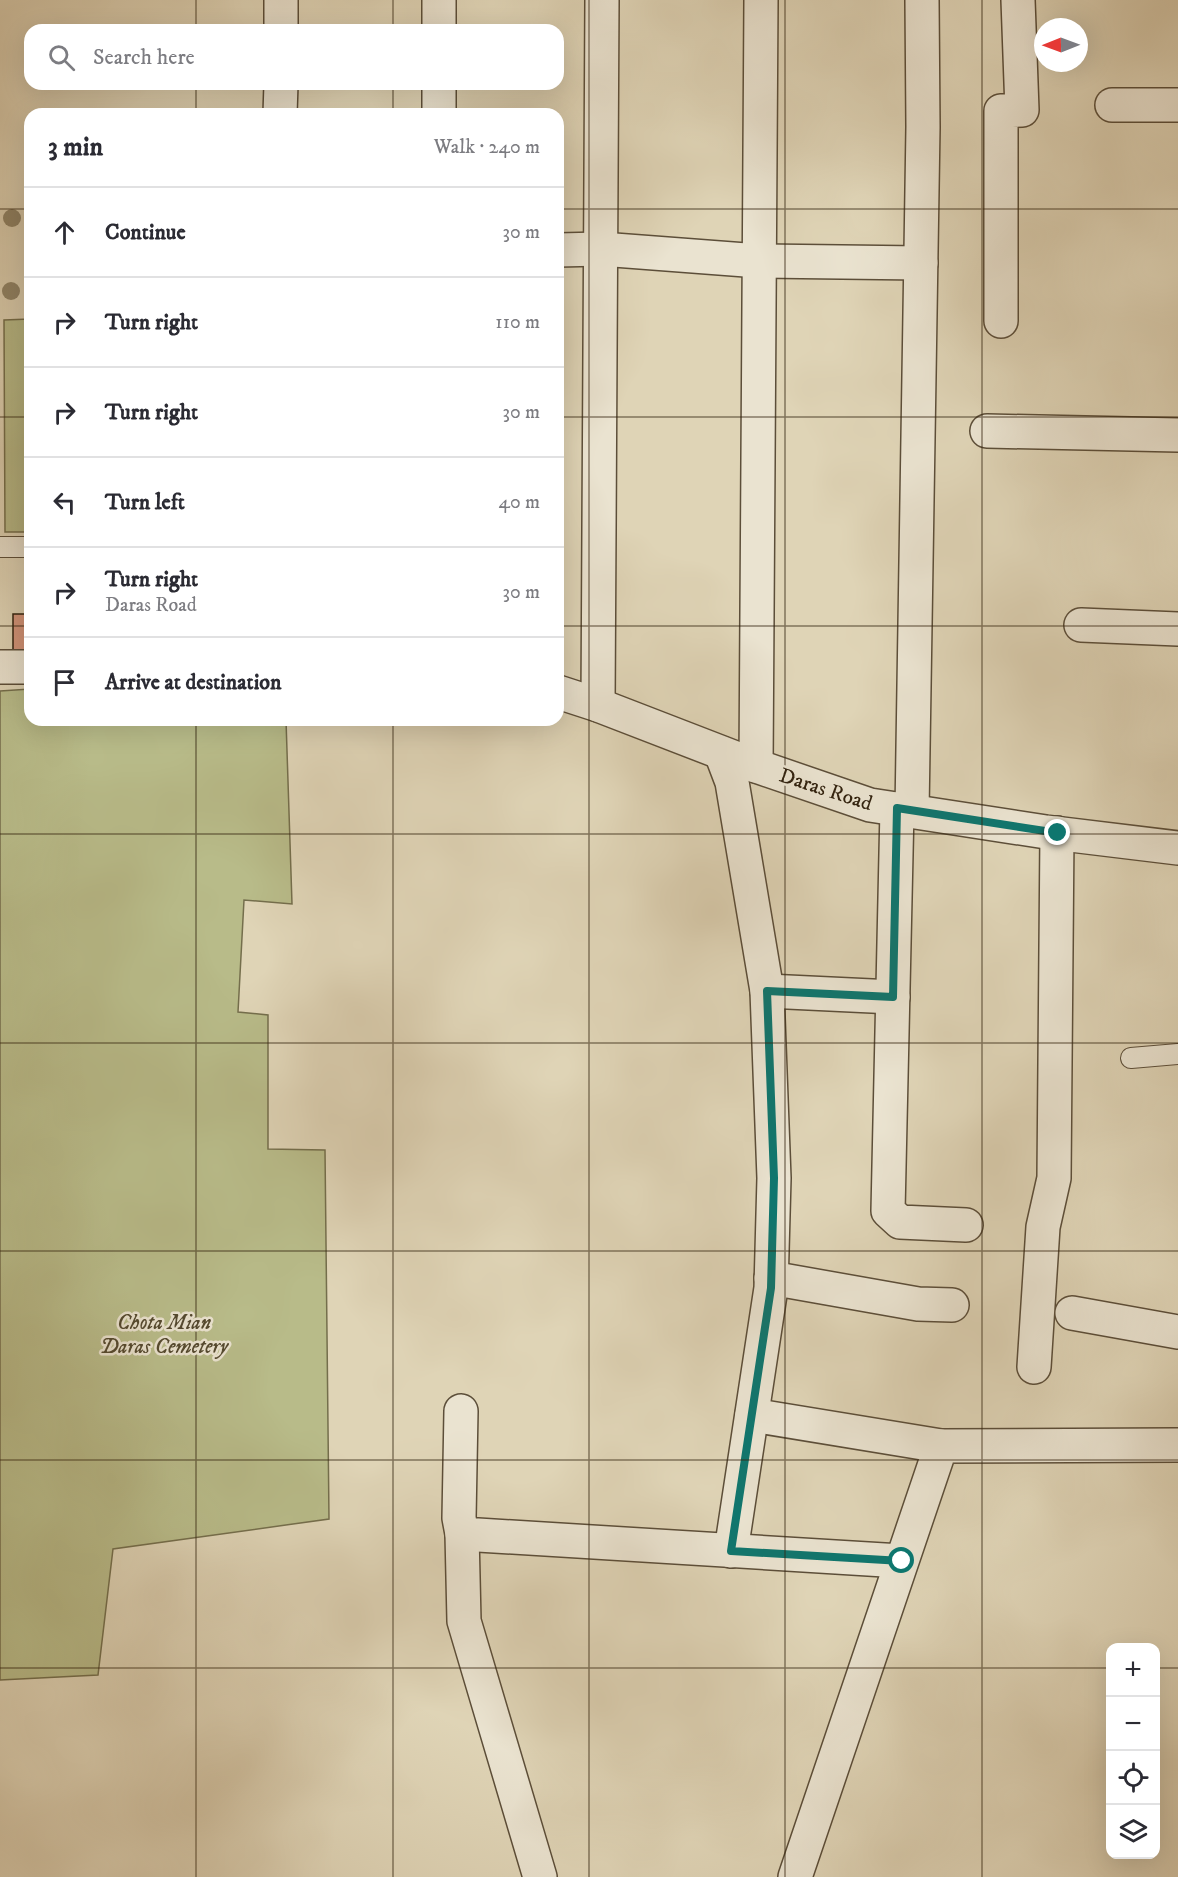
<!DOCTYPE html>
<html lang="en">
<head>
<meta charset="utf-8">
<style>
  body { margin:0; font-family:"IM FELL DW Pica",serif; background:#f7f7f7; color:#2b2b33 }
  .controls { position:absolute; right:18px; bottom:18px; display:grid; overflow:hidden; border-radius:12px; box-shadow:0 6px 24px #0002 }
  .controls button { width:54px; height:54px; display:grid; place-items:center; padding:0; border:0; border-bottom:2px solid #e1e1e2; background:#fff; color:#2b2b33; font:30px sans-serif }
  .compass { position:absolute; left:1034px; top:18px; width:54px; height:54px; border-radius:50%; background:#fff; box-shadow:0 6px 24px #0002; rotate:269deg }
  .stop { position:absolute; width:18px; height:18px; margin:-14px; border:4px solid #0f766e; border-radius:50%; background:#fff }
  .stop.end { background:#0f766e; border-color:#fff; box-shadow:0 2px 6px #0008 }
  .list { margin:0; padding:0; list-style:none }
  h2 { display:flex; justify-content:space-between; align-items:center; height:78px; margin:0; padding:0 24px; font-size:26px }
  h2 small { font-size:20px; font-weight:400; color:#7c7c81 }
  .list li { display:grid; grid-template-columns:39px 1fr auto; gap:18px; align-items:center; box-sizing:border-box; height:90px; padding:0 24px; border-top:2px solid #e1e1e2 }
  .list b { display:block; font-size:22px; white-space:nowrap }
  .list p { margin:0; font-size:20px; white-space:nowrap; color:#7c7c81 }
  .list em { font-size:20px; font-style:normal; color:#7c7c81 }
  .icon { flex:none; width:33px; height:33px; fill:none; stroke:currentColor; stroke-width:2; stroke-linecap:round; stroke-linejoin:round }
  .map { position:relative; flex:none; width:1178px; height:1877px; overflow:hidden }
  .search { position:absolute; background:#fff; box-shadow:0 6px 24px #0002; left:24px; top:24px; width:540px; height:66px; display:flex; align-items:center; gap:15px; box-sizing:border-box; padding:0 21px; border-radius:18px; color:#7c7c81; font-size:22px }
  .panel { position:absolute; background:#fff; box-shadow:0 6px 24px #0002; left:24px; top:108px; width:540px; height:618px; border-radius:18px }
  .map>svg:first-child { display:block }
  .green { fill:#b8bb89; stroke:#746e4c; stroke-width:1.5 }
  .building { fill:#d5967c; stroke:#31220f; stroke-width:1.5 }
  .lines { fill:none; stroke-linecap:round; stroke-linejoin:round }
  .service-casing { stroke:#5c4e39; stroke-width:22 }
  .minor-casing { stroke:#5c4e39; stroke-width:36 }
  .tertiary-casing { stroke:#5c4e39; stroke-width:36 }
  .service { stroke:#eae3d0; stroke-width:20 }
  .minor { stroke:#eae3d0; stroke-width:33 }
  .tertiary { stroke:#eae3d0; stroke-width:33 }
  .tree { fill:#92876b }
  .route { stroke:#0f766e; stroke-width:8 }
  .grid { fill:none; stroke:#31220f; stroke-width:1.5; stroke-opacity:0.55 }
  .labels { text-anchor:middle; stroke-width:5; stroke-linejoin:round; paint-order:stroke }
  .street-label { font-size:21px; fill:#31220f; stroke:#eae3d0 }
  .park-label { font-size:21px; font-style:italic; fill:#53482e; stroke:#eae3d0 }
</style>
</head>
<body>
<div class="map">
<svg width="1178" height="1877" viewBox="0 0 1178 1877">
  <rect width="100%" height="100%" fill="#dfd4b6"/>
  <filter id="stains"><feTurbulence type="fractalNoise" baseFrequency=".00333" numOctaves="4"/><feColorMatrix values="0 0 0 0 .2 0 0 0 0 .09 0 0 0 0 .02 0 0 0 .5 -.17"/></filter>
  <radialGradient id="worn" r=".72"><stop offset=".6" stop-color="#630" stop-opacity="0"/><stop offset="1" stop-color="#630" stop-opacity=".3"/></radialGradient>
  <g class="green">
    <path d="M30 319V532H5L4 320Z"/>
    <path d="M30 689V720H286L292 904 244 900 238 1012 268 1015V1149L325 1150 329 1519 113 1549 98 1675 0 1680V691Z"/>
  </g>
  <rect class="building" x="13" y="614" width="17" height="39"/>
  <g class="lines">
    <defs>
      <g id="service">
        <path d="M0 547H30"/>
        <path d="M1131 1058 1178 1054"/>
      </g>
      <g id="minor">
        <path d="M281 30V0"/>
        <path d="M439 30V0"/>
        <path d="M1112 105H1178"/>
        <path d="M280 114 281 84"/>
        <path d="M439 114V84"/>
        <path d="M558 250 601 249 759 261 921 263"/>
        <path d="M1001 321V111L1022 110 1018 0"/>
        <path d="M987 431 1178 435"/>
        <path d="M1081 625 1178 629"/>
        <path d="M598 705 602 0"/>
        <path d="M721 753 732 782 767 991 774 1178 771 1288 731 1551"/>
        <path d="M756 766 761 0"/>
        <path d="M897 809 888 1211 900 1222 966 1225"/>
        <path d="M912 811 923 127 922 0"/>
        <path d="M767 991 893 997"/>
        <path d="M771 1278 918 1304 952 1305"/>
        <path d="M1072 1313 1178 1332"/>
        <path d="M1034 1367 1043 1227 1054 1178 1057 833"/>
        <path d="M461 1411 459 1518 462 1534 901 1561"/>
        <path d="M752 1415 941 1446"/>
        <path d="M462 1534 464 1621 540 1877"/>
      </g>
      <g id="tertiary">
        <path d="M0 667H30"/>
        <path d="M558 692 598 705 756 766 870 805 1046 832 1178 848"/>
        <path d="M795 1877 941 1446 1178 1445"/>
      </g>
    </defs>
    <use href="#service" class="service-casing"/>
    <use href="#minor" class="minor-casing"/>
    <use href="#tertiary" class="tertiary-casing"/>
    <use href="#service" class="service"/>
    <use href="#minor" class="minor"/>
    <use href="#tertiary" class="tertiary"/>
  </g>
  <g class="tree">
    <circle cx="12" cy="218" r="9"/>
    <circle cx="11" cy="291" r="9"/>
  </g>
  <g class="lines">
    <path class="route" d="M902 1561 731 1551 771 1288 774 1178 767 991 893 997 897 808 1058 833"/>
  </g>
  <path class="grid" d="M196 0V30M393 0V30M589 0V1877M785 0V1877M982 0V1877M196 84V114M393 84V114M0 209H30M558 209H1178M0 417H30M558 417H1178M0 626H30M558 626H1178M196 720V1877M393 720V1877M0 834H1178M0 1043H1178M0 1251H1178M0 1460H1178M0 1668H1110M1156 1668H1178"/>
  <g class="labels">
    <g class="street-label">
      <text transform="translate(826 789) rotate(18)" y="7">Daras Road</text>
    </g>
    <g class="park-label">
      <text x="164" y="1329">Chota Mian<tspan x="164" dy="24">Daras Cemetery</tspan></text>
    </g>
  </g>
  <rect width="100%" height="100%" filter="url(#stains)"/>
  <rect width="100%" height="100%" fill="url(#worn)"/>
</svg>
<div class="controls">
<button>+</button>
<button>−</button>
<button><svg class="icon" aria-label="locate" viewBox="0 0 24 24"><circle cx="12" cy="12" r="6"/><path d="M12 2v4M12 18v4M2 12h4M18 12h4"/></svg></button>
<button><svg class="icon" aria-label="layers" viewBox="0 0 24 24"><path d="M12 4l9 5-9 5-9-5zM3 14l9 5 9-5"/></svg></button>
</div>
<svg class="compass" viewBox="-18 -18 36 36"><path d="M0-13l5 13h-10z" fill="#e53935"/><path d="M0 13l5-13h-10z" fill="#7c7c81"/></svg>
<div class="stop" style="left:902px;top:1561px"></div>
<div class="stop end" style="left:1058px;top:833px"></div>
<div class="search"><svg class="icon" aria-label="search" viewBox="0 0 24 24"><circle cx="10" cy="10" r="6"/><path d="M15 15l6 6"/></svg>Search here</div>
<section class="panel">
<h2>3 min<small>Walk · 240 m</small></h2>
<ul class="list">
<li><svg class="icon" aria-label="ahead" viewBox="0 0 24 24"><path d="M12 20V5M6 11l6-6 6 6"/></svg><div><b>Continue</b></div><em>30 m</em></li>
<li><svg class="icon" aria-label="right" viewBox="0 0 24 24"><path d="M7 20v-9h11M14 6l5 5-5 5"/></svg><div><b>Turn right</b></div><em>110 m</em></li>
<li><svg class="icon" aria-label="right" viewBox="0 0 24 24"><path d="M7 20v-9h11M14 6l5 5-5 5"/></svg><div><b>Turn right</b></div><em>30 m</em></li>
<li><svg class="icon" aria-label="left" viewBox="0 0 24 24"><path d="M17 20v-9H6M10 6l-5 5 5 5"/></svg><div><b>Turn left</b></div><em>40 m</em></li>
<li><svg class="icon" aria-label="right" viewBox="0 0 24 24"><path d="M7 20v-9h11M14 6l5 5-5 5"/></svg><div><b>Turn right</b><p>Daras Road</p></div><em>30 m</em></li>
<li><svg class="icon" aria-label="arrive" viewBox="0 0 24 24"><path d="M6 21V4h12l-3 4 3 4H6"/></svg><div><b>Arrive at destination</b></div></li>
</ul>
</section>
</div>
</body>
</html>
